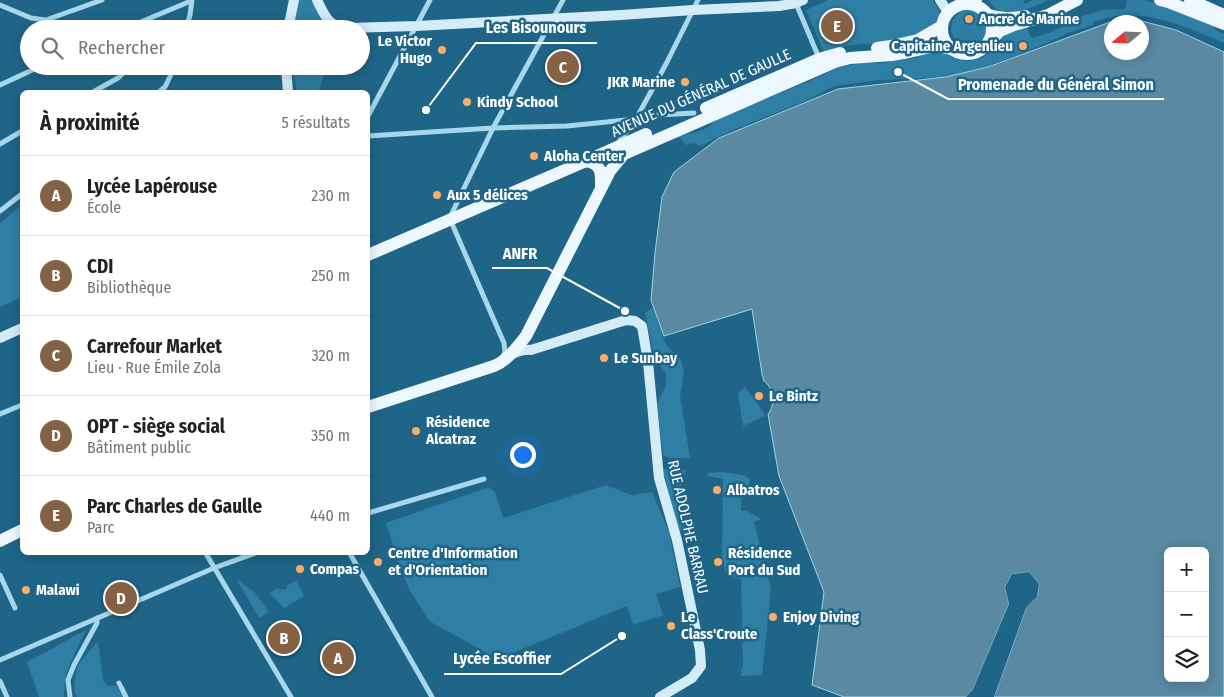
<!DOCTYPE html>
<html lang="fr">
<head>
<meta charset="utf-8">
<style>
  body { margin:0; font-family:"Fira Sans Condensed",sans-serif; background:#f6f6f6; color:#222 }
  .controls { position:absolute; right:15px; bottom:15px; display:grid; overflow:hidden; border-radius:8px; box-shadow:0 2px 12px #0003 }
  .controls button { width:45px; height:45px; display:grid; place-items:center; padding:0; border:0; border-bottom:1px solid #e0e0e0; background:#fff; color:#222; font:25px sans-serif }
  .compass { position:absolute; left:1104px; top:15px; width:45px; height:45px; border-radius:50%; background:#fff; box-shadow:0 2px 12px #0003; rotate:251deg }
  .you { position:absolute; left:522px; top:454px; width:18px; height:18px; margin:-12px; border:4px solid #fff; border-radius:50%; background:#1a73e8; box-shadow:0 0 0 8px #1a73e833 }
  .badge { display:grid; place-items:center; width:32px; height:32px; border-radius:50%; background:#836142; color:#fff; font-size:16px; font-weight:700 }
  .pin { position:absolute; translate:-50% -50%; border:2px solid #fff; box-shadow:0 1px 5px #0006 }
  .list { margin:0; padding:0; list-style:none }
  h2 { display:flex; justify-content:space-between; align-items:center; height:65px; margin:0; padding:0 20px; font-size:21px }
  h2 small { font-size:16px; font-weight:400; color:#767676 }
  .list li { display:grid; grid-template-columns:32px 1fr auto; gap:15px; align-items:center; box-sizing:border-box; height:80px; padding:0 20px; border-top:1px solid #e0e0e0 }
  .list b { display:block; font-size:19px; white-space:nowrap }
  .list p { margin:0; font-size:16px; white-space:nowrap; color:#767676 }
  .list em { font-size:16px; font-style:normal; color:#767676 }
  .icon { flex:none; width:28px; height:28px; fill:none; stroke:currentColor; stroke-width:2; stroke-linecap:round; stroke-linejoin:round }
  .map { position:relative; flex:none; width:1224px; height:697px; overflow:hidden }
  .search { position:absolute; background:#fff; box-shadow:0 2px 12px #0003; left:20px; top:20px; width:350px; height:55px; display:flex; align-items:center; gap:12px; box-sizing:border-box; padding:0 18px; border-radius:28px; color:#767676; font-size:19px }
  .panel { position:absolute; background:#fff; box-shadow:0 2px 12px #0003; left:20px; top:90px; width:350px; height:465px; border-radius:8px }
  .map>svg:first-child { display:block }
  .green { fill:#2f7ea4 }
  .water { fill:#598aa1; stroke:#9cd4ec; fill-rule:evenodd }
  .pier { fill:#1f6587 }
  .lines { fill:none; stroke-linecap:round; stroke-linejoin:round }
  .street { stroke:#a8d6eb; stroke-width:5 }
  .secondary { stroke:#d4ecf8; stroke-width:10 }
  .primary { stroke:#edf8fe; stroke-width:12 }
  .poi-dot { fill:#f9ad68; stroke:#1f6587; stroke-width:2 }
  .labels { text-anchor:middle; stroke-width:5; stroke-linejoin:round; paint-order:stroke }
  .poi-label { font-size:15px; font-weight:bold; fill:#fff; stroke:#1f6587; text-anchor:start }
  .street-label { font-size:15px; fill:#fff; stroke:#1f6587 }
  .leader { fill:none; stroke:#fff; stroke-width:2 }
  .callout-dot { fill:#fff; stroke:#1f6587; stroke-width:2 }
  .callout-label { font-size:16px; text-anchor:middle; font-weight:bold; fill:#fff; stroke:#1f6587; stroke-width:5; stroke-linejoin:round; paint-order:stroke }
</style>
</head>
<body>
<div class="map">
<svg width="1224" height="697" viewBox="0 0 1224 697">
  <rect width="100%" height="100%" fill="#1f6587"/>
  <g class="green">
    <path d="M297 0H311L327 26 331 29H292Z"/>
    <path d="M828 0H933L939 11 941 17 937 24 923 33 881 43 862 44 841 47 824 52 806 10Z"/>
    <path d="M989 0H1023L1025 4 1033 0H1048C1032 8 999 23 989 0Z"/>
    <path d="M1127 0H1143L1155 3 1213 26 1217 31 1224 34V43C1192 30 1162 15 1127 15 1115 15 1103 19 1093 22V25L1068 33 1047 43 986 67 946 77 880 80 834 86 805 101 731 131 700 146 694 143 686 145 677 135C690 134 709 131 716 119L807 82 838 68 854 64 864 63H880L909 59 936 52H946L957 59 968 61 982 58 992 51 1001 39 1010 32 1027 27 1031 38 1052 32 1083 16 1103 10 1125 9Z"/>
    <circle cx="969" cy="28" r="18"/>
    <path d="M292 66H328L318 92H297Z"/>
    <path d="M22 205V297L0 307V223Z"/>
    <path d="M653 307 666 345 681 360 684 372 680 396 690 458H670L663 455 657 404 666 385V373L655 359 645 313Z"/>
    <path d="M745 387 764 413 765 416 743 426 738 393Z"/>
    <path d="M663 469 687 470 680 481 693 526 680 531C673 511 662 490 663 469Z"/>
    <path d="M722 472 743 475 749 478 750 487 742 486 741 511H747L761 519 754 522 771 589 762 675 741 676V669L743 668 741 579 726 574 722 558 723 479 708 476 707 473Z"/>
    <path d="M606 485 631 495 652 492 669 532 680 587 656 594 663 615 633 625 627 606 498 659 429 621 409 589 401 570 386 523 489 487 495 492 503 518Z"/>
    <path d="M237 579 255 593 269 612 259 618 237 580Z"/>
    <path d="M296 581 304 596 284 608 270 593 278 588 280 590 282 589 284 590 287 588 286 586Z"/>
    <path d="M86 630 76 650 66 674 64 697H39L27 662Z"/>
    <path d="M98 641 103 680 108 686 115 685 122 693 123 697H77L74 689 77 666Z"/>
  </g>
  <path class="water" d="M1138 20 1176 30 1224 52V697H994L1026 608 1037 597 1039 584 1029 572 1012 574 1005 587 1009 604 973 689 966 697H844L812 685 824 592 779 476 768 414C776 405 774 388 764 381L762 374 752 309 664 336 651 300 655 253 662 197 674 172 719 138 838 89 946 77 988 67 1113 21ZM1112 22H1142V52H1112ZM1168 551H1205V678H1168Z"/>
  <path class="pier" d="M1029 572 1039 584 1037 597 1026 608 994 697H991L1023 607 1035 596 1036 585 1028 574 1014 576 1008 587 1011 605 975 690 969 697H966L973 689 1009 604 1005 587 1012 574Z"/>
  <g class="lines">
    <g class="street">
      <path d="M795 1 819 58"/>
      <path d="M0 5 31 18 46 20 102 0"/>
      <path d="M124 29 191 1"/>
      <path d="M186 29 190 15 192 0"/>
      <path d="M0 85 41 66"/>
      <path d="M93 92 118 78 131 66"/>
      <path d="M159 92 165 87 175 66"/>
      <path d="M368 116 430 0"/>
      <path d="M368 136 493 128 567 126 636 119 641 116 694 113"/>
      <path d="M618 143 636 119 666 64 698 0"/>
      <path d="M0 144 22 131"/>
      <path d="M0 211 22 194"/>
      <path d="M503 356 505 352 504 343 453 226 451 220 452 213 493 128 563 0"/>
      <path d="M0 414 22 405"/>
      <path d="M368 513 484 479"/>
      <path d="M205 552 291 697"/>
      <path d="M349 552 432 697"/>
      <path d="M0 575 15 608"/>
      <path d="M0 660 214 568 258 552"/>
      <path d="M0 681 7 697"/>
      <path d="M119 683 126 697"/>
      <path d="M70 697 68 680 74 665 97 623V618"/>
    </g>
    <g class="secondary">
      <path d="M317 0C325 16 328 27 348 28L416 26 621 15 693 10 779 6 796 3 803 0"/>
      <path d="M940 0 948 12"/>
      <path d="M976 5 977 0"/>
      <path d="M288 29 294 0"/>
      <path d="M286 66 288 92"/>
      <path d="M0 338 22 328"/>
      <path d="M511 354C518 352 524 349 531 350L626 320 635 321 642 326 648 362 659 478 677 540 700 650 701 666 692 678 660 697"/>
    </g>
    <g class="primary">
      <path d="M1160 0 1168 2 1224 24"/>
      <path d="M1190 0 1224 15"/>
      <circle cx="967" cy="29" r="25"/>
      <path d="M989 15C1001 19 1013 19 1025 16"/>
      <path d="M989 42 1000 31 1014 25 1048 15 1077 0"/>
      <path d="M877 48 891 46 918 40 942 26"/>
      <path d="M706 108 819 59 840 53"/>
      <path d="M586 161C603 164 601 174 601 188"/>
      <path d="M368 255 586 161 646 134"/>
      <path d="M368 407 494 366C508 360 517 347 526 336L610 171 624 154 835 62 850 58 892 55 909 52 936 46 952 49"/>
      <path d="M0 541 22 530"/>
    </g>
  </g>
  <g class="poi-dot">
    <circle cx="969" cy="19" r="5"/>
    <circle cx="1023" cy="46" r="5"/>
    <circle cx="442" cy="50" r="5"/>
    <circle cx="685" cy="82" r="5"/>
    <circle cx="467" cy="102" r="5"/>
    <circle cx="534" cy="156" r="5"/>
    <circle cx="437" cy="195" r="5"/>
    <circle cx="604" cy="358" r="5"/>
    <circle cx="759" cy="396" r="5"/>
    <circle cx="416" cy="431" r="5"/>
    <circle cx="717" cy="490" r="5"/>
    <circle cx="378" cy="562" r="5"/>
    <circle cx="718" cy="562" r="5"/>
    <circle cx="300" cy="569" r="5"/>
    <circle cx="26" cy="590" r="5"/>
    <circle cx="773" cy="617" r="5"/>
    <circle cx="671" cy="626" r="5"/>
  </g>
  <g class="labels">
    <g class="poi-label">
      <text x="979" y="24">Ancre de Marine</text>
      <text x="432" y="46" text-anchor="end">Le Victor<tspan x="432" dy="17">Hugo</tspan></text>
      <text x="1013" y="51" text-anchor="end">Capitaine Argenlieu</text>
      <text x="675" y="87" text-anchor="end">JKR Marine</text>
      <text x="477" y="107">Kindy School</text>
      <text x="544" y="161">Aloha Center</text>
      <text x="447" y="200">Aux 5 délices</text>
      <text x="614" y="363">Le Sunbay</text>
      <text x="769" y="401">Le Bintz</text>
      <text x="426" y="427">Résidence<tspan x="426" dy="17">Alcatraz</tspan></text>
      <text x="727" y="495">Albatros</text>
      <text x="388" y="558">Centre d'Information<tspan x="388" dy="17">et d'Orientation</tspan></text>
      <text x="728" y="558">Résidence<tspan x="728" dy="17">Port du Sud</tspan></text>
      <text x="310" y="574">Compas</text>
      <text x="36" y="595">Malawi</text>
      <text x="681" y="622">Le<tspan x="681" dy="17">Class'Croute</tspan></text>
      <text x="783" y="622">Enjoy Diving</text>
    </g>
    <g class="street-label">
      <text transform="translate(701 93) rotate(-24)" y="5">AVENUE DU GÉNÉRAL DE GAULLE</text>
      <text transform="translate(688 527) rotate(77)" y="5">RUE ADOLPHE BARRAU</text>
    </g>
  </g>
  <path class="leader" d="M426 110L476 43H597M898 72L948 99H1164M625 311L547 268H492M622 636L561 674H444"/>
  <g class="callout-dot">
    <circle cx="426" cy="110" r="5"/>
    <circle cx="898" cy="72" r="5"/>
    <circle cx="625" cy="311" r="5"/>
    <circle cx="622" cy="636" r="5"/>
  </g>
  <g class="callout-label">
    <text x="536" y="33">Les Bisounours</text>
    <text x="1056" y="90">Promenade du Général Simon</text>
    <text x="520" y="259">ANFR</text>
    <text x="502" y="664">Lycée Escoffier</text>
  </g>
</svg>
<div class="controls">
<button>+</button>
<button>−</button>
<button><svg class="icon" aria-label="layers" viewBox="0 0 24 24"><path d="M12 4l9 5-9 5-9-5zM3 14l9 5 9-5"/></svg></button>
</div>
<svg class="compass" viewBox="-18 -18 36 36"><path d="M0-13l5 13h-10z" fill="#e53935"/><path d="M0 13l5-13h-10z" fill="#767676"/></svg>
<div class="you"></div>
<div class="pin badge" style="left:338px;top:658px">A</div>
<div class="pin badge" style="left:284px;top:638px">B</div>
<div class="pin badge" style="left:563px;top:67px">C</div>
<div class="pin badge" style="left:121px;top:598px">D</div>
<div class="pin badge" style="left:837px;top:26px">E</div>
<div class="search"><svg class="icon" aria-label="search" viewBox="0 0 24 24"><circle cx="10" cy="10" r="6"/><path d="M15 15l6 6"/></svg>Rechercher</div>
<section class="panel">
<h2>À proximité<small>5 résultats</small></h2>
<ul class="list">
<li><span class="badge">A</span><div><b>Lycée Lapérouse</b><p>École</p></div><em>230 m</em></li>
<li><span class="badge">B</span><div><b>CDI</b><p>Bibliothèque</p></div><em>250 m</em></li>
<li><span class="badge">C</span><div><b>Carrefour Market</b><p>Lieu · Rue Émile Zola</p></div><em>320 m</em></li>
<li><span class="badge">D</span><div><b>OPT - siège social</b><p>Bâtiment public</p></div><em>350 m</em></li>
<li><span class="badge">E</span><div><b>Parc Charles de Gaulle</b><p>Parc</p></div><em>440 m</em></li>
</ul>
</section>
</div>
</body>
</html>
